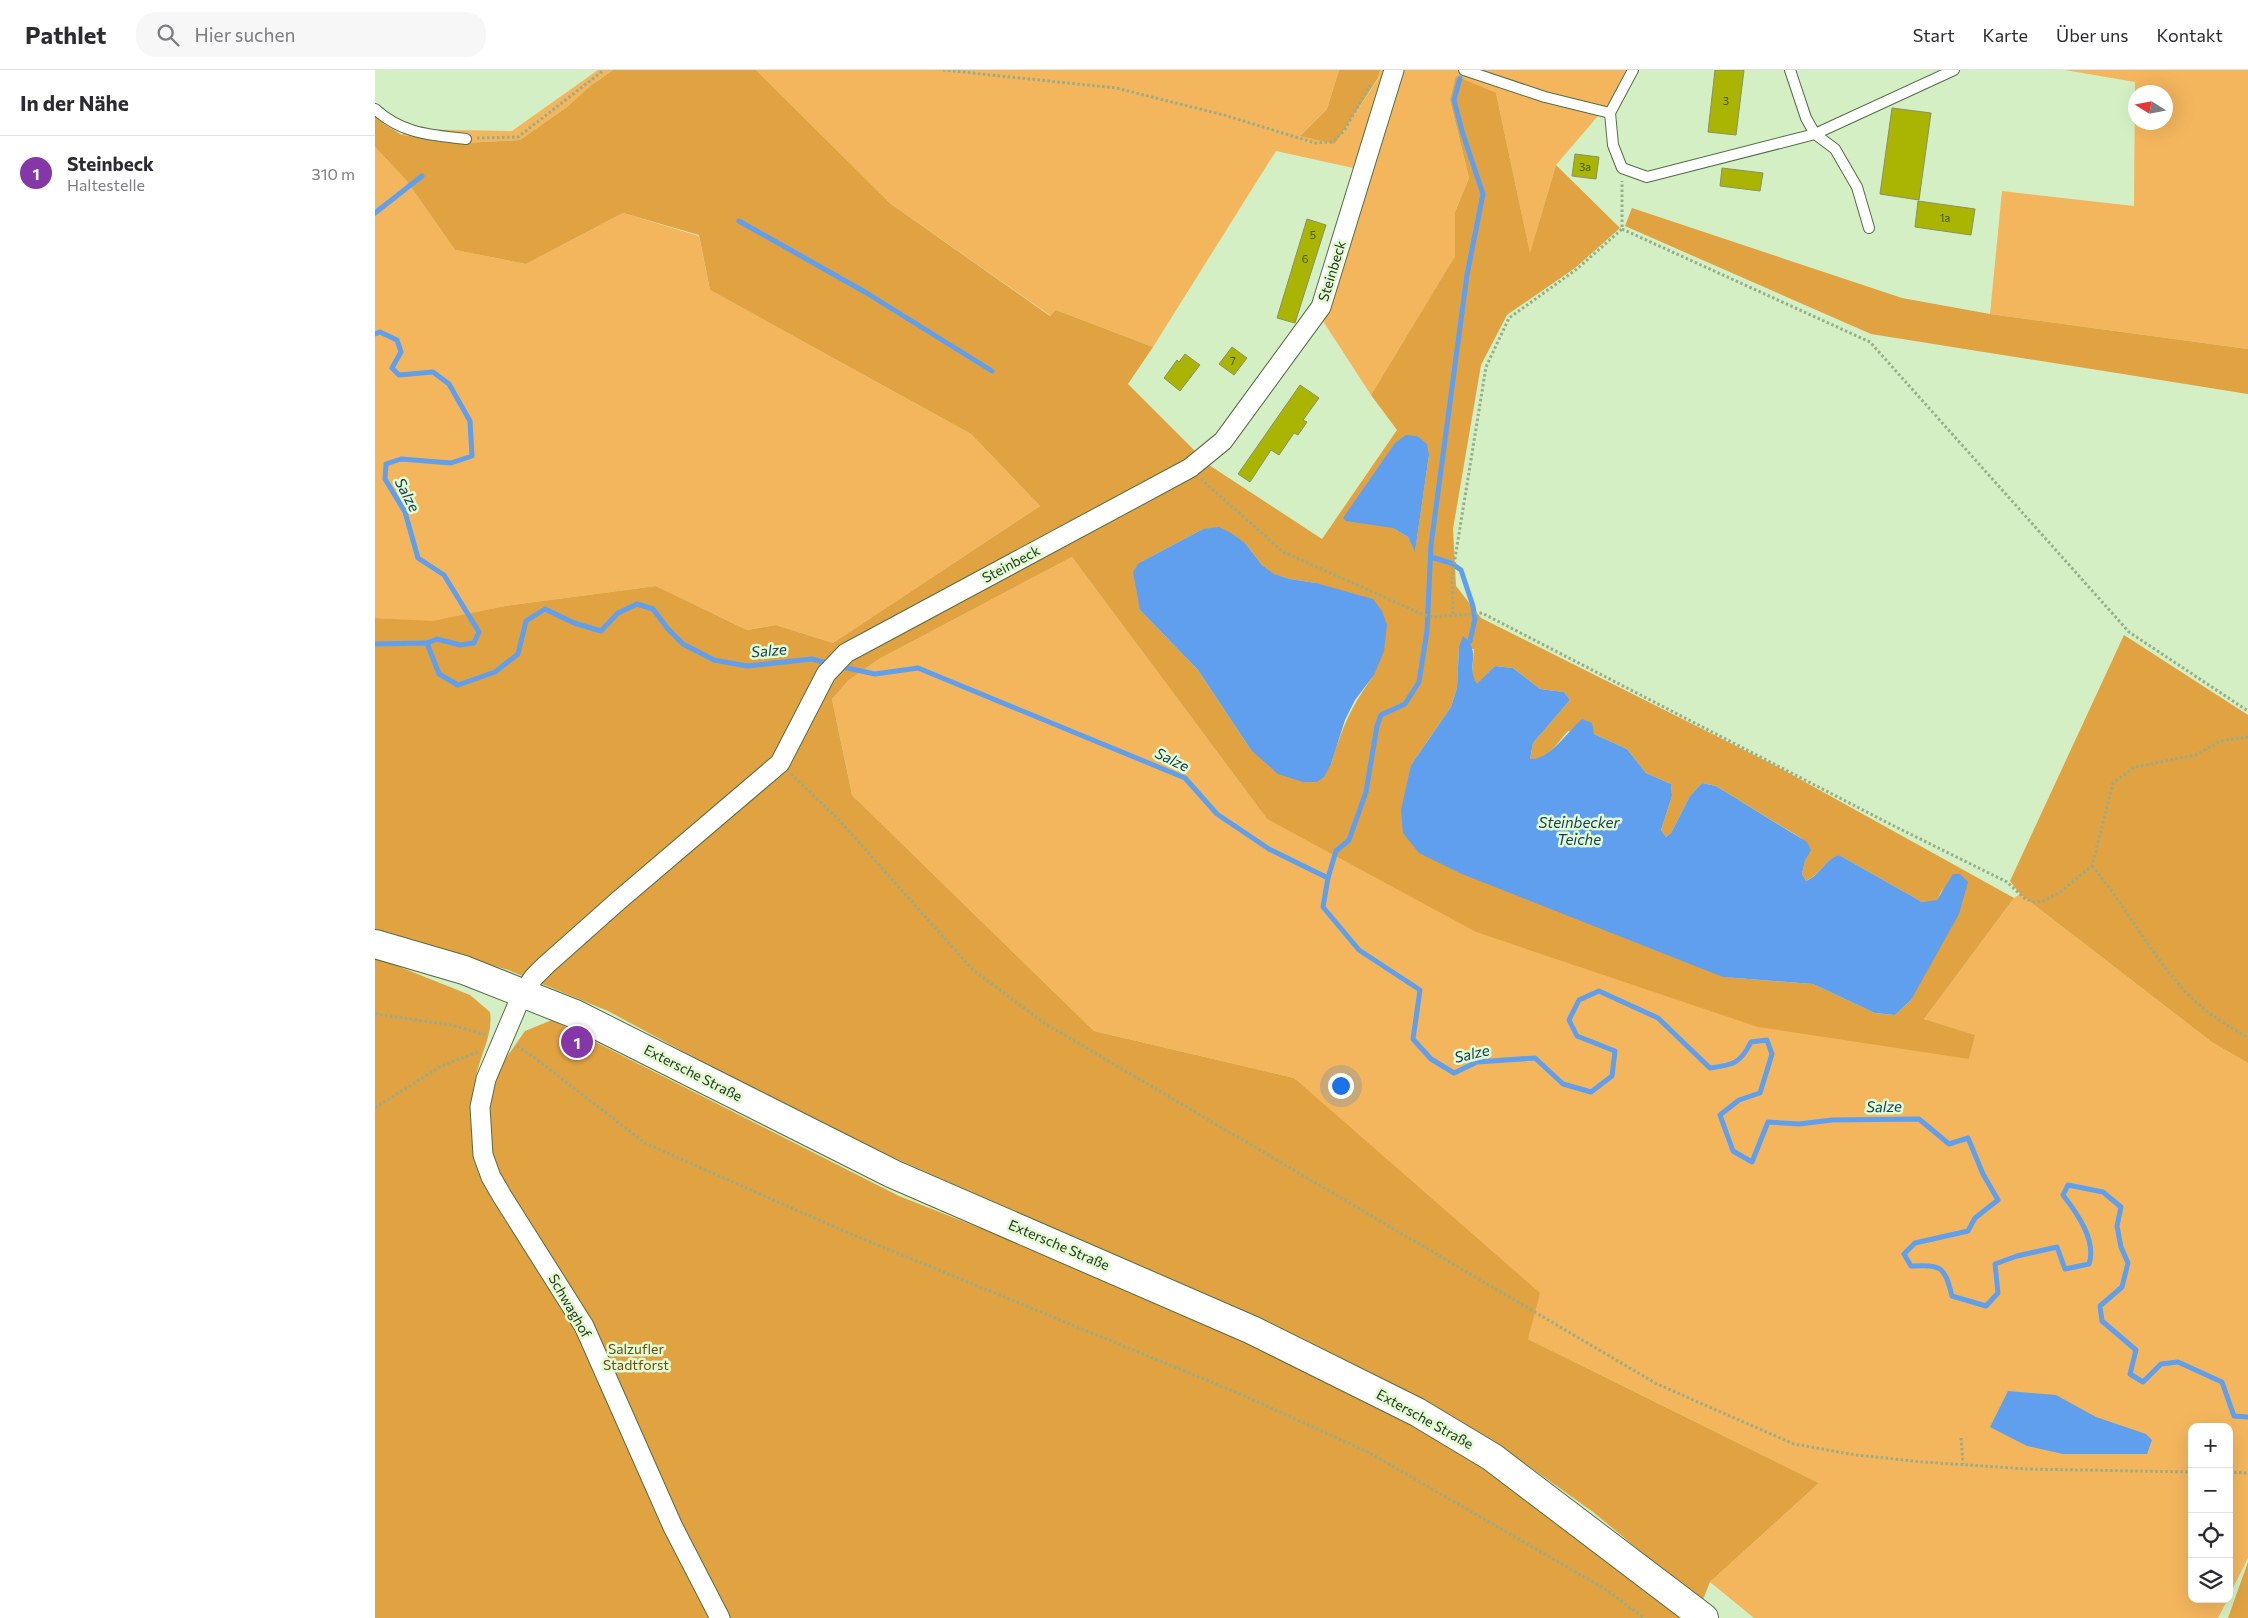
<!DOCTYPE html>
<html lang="de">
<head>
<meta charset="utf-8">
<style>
  body { margin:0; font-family:Commissioner,sans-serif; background:#f7f7f7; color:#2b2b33 }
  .controls { position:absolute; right:15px; bottom:15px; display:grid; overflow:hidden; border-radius:10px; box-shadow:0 5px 20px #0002 }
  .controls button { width:45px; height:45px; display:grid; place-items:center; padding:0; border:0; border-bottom:1px solid #e1e1e2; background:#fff; color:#2b2b33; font:25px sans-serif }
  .compass { position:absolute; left:1753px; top:15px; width:45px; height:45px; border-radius:50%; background:#fff; box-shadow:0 5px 20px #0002; rotate:281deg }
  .you { position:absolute; left:965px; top:1015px; width:18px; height:18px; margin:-12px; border:4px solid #fff; border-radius:50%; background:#1a73e8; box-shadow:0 0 0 8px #1a73e833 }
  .badge { display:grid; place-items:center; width:32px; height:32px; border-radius:50%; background:#8637a7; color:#fff; font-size:16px; font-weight:700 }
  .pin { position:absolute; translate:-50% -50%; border:2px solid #fff; box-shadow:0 1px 5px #0006 }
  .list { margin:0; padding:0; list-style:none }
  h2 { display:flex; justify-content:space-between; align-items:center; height:65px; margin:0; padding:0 20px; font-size:21px }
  h2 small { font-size:16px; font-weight:400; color:#7c7c81 }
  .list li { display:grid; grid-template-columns:32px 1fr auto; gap:15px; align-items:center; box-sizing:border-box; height:75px; padding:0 20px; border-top:1px solid #e1e1e2 }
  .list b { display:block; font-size:19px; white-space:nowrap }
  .list p { margin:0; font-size:16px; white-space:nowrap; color:#7c7c81 }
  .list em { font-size:16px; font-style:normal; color:#7c7c81 }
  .icon { flex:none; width:28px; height:28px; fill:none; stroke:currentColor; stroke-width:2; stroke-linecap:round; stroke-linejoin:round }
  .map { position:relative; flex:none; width:1873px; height:1548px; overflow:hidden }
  header { display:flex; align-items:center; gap:30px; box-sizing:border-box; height:70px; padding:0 25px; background:#fff; border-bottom:1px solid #e1e1e2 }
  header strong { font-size:24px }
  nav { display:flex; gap:28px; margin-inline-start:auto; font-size:18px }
  .search { width:350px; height:45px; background:#f7f7f7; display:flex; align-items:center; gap:12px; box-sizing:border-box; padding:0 18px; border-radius:20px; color:#7c7c81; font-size:19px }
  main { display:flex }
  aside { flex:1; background:#fff }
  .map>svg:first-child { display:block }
  .green { fill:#f4b65d; fill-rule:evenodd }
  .forest { fill:#e1a242; fill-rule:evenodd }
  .water { fill:#5f9fed }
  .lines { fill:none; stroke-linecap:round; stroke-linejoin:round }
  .stream { stroke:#5f9fed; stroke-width:5 }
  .building { fill:#a9b502; stroke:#8a9062 }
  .lane-casing { stroke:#556d47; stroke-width:12 }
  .street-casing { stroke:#556d47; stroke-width:21 }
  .secondary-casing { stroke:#556d47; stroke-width:30 }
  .path { stroke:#97ad8a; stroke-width:3; stroke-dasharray:2.5 2.5; stroke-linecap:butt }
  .lane { stroke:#fff; stroke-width:10 }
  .street { stroke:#fff; stroke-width:19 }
  .secondary { stroke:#fff; stroke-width:28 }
  .labels { text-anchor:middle; stroke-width:5; stroke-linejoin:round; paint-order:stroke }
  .number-label { font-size:11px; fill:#4a541b }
  .street-label { font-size:14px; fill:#2a3423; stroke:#e0fcd0 }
  .park-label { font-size:14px; fill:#6d4c1b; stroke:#e0fcd0 }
  .water-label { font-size:15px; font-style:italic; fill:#193a61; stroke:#e0fcd0 }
</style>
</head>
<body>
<header>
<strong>Pathlet</strong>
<div class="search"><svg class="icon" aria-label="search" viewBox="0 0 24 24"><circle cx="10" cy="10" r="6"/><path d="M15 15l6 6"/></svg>Hier suchen</div>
<nav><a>Start</a><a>Karte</a><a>Über uns</a><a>Kontakt</a></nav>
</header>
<main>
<aside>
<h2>In der Nähe<small></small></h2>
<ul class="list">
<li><span class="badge">1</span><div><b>Steinbeck</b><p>Haltestelle</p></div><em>310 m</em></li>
</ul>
</aside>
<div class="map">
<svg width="1873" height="1548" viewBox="0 0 1873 1548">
  <rect width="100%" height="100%" fill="#d3efc3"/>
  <g class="green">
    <path d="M223 0H238L215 16 192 37 145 70 90 73 27 65 29 59 137 61Z"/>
    <path d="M381 0H964L952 39 926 65 960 74 1003 9 1005 0H1251L1235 32 1181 95 1155 184 1121 23 1075 30 1094 108 1080 142V186L996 325 946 248 983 99 901 81 778 277 681 240 676 246 516 134Z"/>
    <path d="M1690 0H1873V279L1615 244 1627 121 1759 136 1760 12ZM1760 22H1790V52H1760Z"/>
    <path d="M0 77 31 110 80 180 151 194 248 143 324 166 335 220 596 364 665 436 458 573 401 555 372 560 281 516 130 536 58 552 0 548Z"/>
    <path d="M697 487 892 749 1594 989 1599 965 1549 949 1639 828 1645 824 1838 973 1873 993V1488L1854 1526V1357H1817V1529H1853L1843 1548H1379L1335 1512 1444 1413 1153 1269 919 1008 719 961 477 725 457 629 474 610 504 589Z"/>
  </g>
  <g class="forest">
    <path d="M238 0H381L516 134 675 246 681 240 778 277 753 314 834 395 947 469 1022 360 996 325 1080 186V142L1094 108 1075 30 1081 6 1121 23 1155 183 1181 95 1245 158 1200 198 1132 245 1106 295 1078 459 1081 516 1106 548 1403 697 1639 828 1549 949 1600 965 1594 989 1383 957 1101 862 892 749 697 487 504 589 474 610 457 629 477 725 719 961 919 1008 1165 1223 1153 1269 1444 1413 1335 1512 1327 1532 1218 1442 1148 1392 1053 1335 781 1204 524 1090 385 1023 233 941 133 900 0 860V548L58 551 130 536 281 516 372 560 401 555 458 573 665 436 596 364 335 220 324 165 248 143 151 194 80 180 31 110 0 77V46L9 54 27 65 90 73 145 70 192 37 215 16ZM1054 385 1040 481 1033 467 1018 458ZM828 459 870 473 887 495 898 504 915 509 941 513 999 605C975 638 968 656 956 694L876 680 823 600 765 540 764 493ZM1084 577 1099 579 1097 607 1102 615 1120 596 1138 598 1165 619 1189 622 1195 630 1158 673 1155 689C1172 691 1183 672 1193 661L1219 664 1252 679 1271 703 1296 714 1297 726 1286 760 1291 767 1296 763 1315 726 1327 713 1341 716 1426 768 1435 780 1430 791 1427 804 1431 811C1445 805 1450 790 1464 785L1547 832 1562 831 1568 817 1536 930 1520 945 1500 943 1438 914 1348 907 1036 695 1076 637 1082 618Z"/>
    <path d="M964 0H1005L1003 8 960 74 925 66 952 39Z"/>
    <path d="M1257 138 1527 228 1615 244 1873 279V324L1496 264 1250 156Z"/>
    <path d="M1749 565 1873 645V993L1838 973 1645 824 1635 811Z"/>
    <path d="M0 887 95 925 115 942C119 966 102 989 100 1014L118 1018 129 991 150 961 177 950 524 1126 727 1206 875 1275 1024 1349 1107 1392 1316 1548H0Z"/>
    <path d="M1873 1492V1548H1853Z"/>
  </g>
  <g class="water">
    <path d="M1031 365 1042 366 1052 374 1054 385 1040 482 1033 467 1018 458 971 451 968 448 1020 373Z"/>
    <path d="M844 457 856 463 870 473 887 495 899 504 915 509 941 513 998 529 1007 541 1012 555 1009 581 999 605 980 630 970 650 956 694 949 707 942 712H928L903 704 876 680 823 600 765 540 758 502 764 493 828 459Z"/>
    <path d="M1088 566C1108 581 1090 597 1102 614L1120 596 1138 598 1165 619 1189 622 1195 630 1158 673 1155 689C1174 691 1194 660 1207 649L1217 653 1219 664 1252 679 1271 703 1296 714 1297 726 1286 760 1291 767 1296 763 1315 726 1327 713 1341 716 1432 772 1436 780 1430 791 1427 804 1431 811C1446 805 1449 790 1464 785L1547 832 1562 830 1578 804H1585L1593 812 1584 844 1536 930 1520 945 1500 943 1438 914 1348 907 1087 804 1044 783 1028 763 1026 740 1036 695 1076 637 1082 618 1084 577Z"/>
    <path d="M1633 1321 1681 1325 1721 1347 1771 1364 1777 1370 1772 1384H1688L1652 1376 1615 1357Z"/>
  </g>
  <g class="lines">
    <g class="stream">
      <path d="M0 143 47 106"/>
      <path d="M364 151 490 222 617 301"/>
      <path d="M0 264 5 262 22 270 26 282 17 298 24 305 58 302 74 314 95 351 97 386 76 393 26 389 11 394 10 409 30 442 43 488 69 505 104 562 99 573 85 575 62 569 52 573 64 604 83 615 120 602 143 584 151 551 170 539 199 553 226 561 243 543 262 534 278 539 293 559 308 574 339 590 372 596 437 589 455 594"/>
      <path d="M1056 487 1076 493 1086 500 1098 536 1100 549 1095 571"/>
      <path d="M0 574 52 573"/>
      <path d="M463 596 500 604 543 598 810 708 842 744 894 779 953 808 948 837 984 880 1045 920 1038 969 1056 989 1079 1003 1102 992 1160 988 1188 1014 1216 1022 1237 1006 1240 981 1202 966 1194 950 1204 930 1224 921 1283 948 1335 998C1358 995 1365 994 1376 972L1392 970 1397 984 1385 1023 1364 1030 1345 1045 1358 1081 1377 1092 1393 1052 1424 1054 1457 1050 1544 1049 1574 1074 1593 1068 1608 1104 1623 1130 1600 1148 1593 1161 1540 1173 1529 1184 1536 1196C1566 1195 1569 1195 1577 1226L1611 1236 1623 1223 1620 1194 1642 1186 1682 1177 1690 1199 1714 1194C1722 1171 1702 1143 1688 1125L1693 1115 1728 1122 1746 1137 1742 1156 1746 1177 1753 1193 1747 1217 1725 1236 1727 1251 1761 1280 1755 1304 1768 1312 1786 1294 1803 1292 1847 1312 1859 1346 1873 1347"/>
      <path d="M953 808 961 781 974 770 991 722 1002 656 1006 645 1030 634 1044 612 1052 561 1056 475 1092 205 1108 124 1087 61 1079 30 1085 8"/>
    </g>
  </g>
  <g class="building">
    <path d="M1340 0H1369L1361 65 1333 62Z"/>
    <path d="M1517 38 1556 43 1544 130 1505 124Z"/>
    <path d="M1200 84 1224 87 1221 109 1197 106Z"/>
    <path d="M1347 98 1388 103 1385 121 1345 116Z"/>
    <path d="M1543 131 1600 139 1596 165 1540 157Z"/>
    <path d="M932 149 951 155 920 253 902 248Z"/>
    <path d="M857 277 872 288 859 305 844 294Z"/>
    <path d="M810 284 825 295 805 321 789 308 802 290 804 292Z"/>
    <path d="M925 315 944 328 928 350 932 352 923 365 919 363 904 385 896 380 875 412 863 404Z"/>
  </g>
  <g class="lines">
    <defs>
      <g id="lane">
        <path d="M1089 0 1170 27 1235 43"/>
        <path d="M1258 0 1235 43 1238 75 1247 98 1272 107 1440 64 1579 0"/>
        <path d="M1415 0 1431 48 1440 64 1460 79 1482 117 1494 158"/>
        <path d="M0 39C27 64 56 65 91 69"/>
      </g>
      <path id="street" d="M345 1548 298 1457 209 1256 127 1126 116 1107 108 1085 105 1037 111 1009 148 922 159 907 171 895 243 831 405 693 451 604 471 583 815 398 848 371 946 237 1019 0"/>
      <path id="secondary" d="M0 874 89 900 200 944 518 1104 877 1260 1042 1342 1117 1387 1329 1548"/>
    </defs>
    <use href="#lane" class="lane-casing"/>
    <use href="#street" class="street-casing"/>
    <use href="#secondary" class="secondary-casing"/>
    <g class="path">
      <path d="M568 0 741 18 849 45 940 73 957 72 969 61 995 15"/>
      <path d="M102 68 143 67 229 0"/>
      <path d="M1247 159 1495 272 1754 562 1873 641"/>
      <path d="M826 409 908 482 1047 544 1058 547 1107 543 1517 755 1632 812 1649 828 1659 832 1668 831 1685 822 1717 796 1738 713 1760 697 1821 685 1845 671 1873 667"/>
      <path d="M1078 544 1077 507 1111 297 1134 248 1202 199 1247 159V111"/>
      <path d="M416 704 464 750 597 899 669 953 1282 1314 1419 1374 1481 1385 1548 1392 1652 1399 1817 1402"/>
      <path d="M1717 796C1753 838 1782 897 1822 933 1837 947 1856 957 1873 968"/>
      <path d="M0 944 76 955 112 965"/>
      <path d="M142 976 160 988 270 1073 464 1159 865 1324 993 1382 1230 1519 1269 1548"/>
      <path d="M0 1038 66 996 105 981"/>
      <path d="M1586 1368 1588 1394"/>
      <path d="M1854 1402 1873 1403"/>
    </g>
    <use href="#lane" class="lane"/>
    <use href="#street" class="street"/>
    <use href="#secondary" class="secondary"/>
  </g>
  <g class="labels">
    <g class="number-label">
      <text x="1351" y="35">3</text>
      <text x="1210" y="101">3a</text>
      <text x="1570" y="152">1a</text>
      <text x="938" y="169">5</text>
      <text x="930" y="193">6</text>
      <text x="858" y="295">7</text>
    </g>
    <g class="street-label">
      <text transform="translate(957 201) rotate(-73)" y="5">Steinbeck</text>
      <text transform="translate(636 494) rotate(-28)" y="5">Steinbeck</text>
      <text transform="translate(318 1003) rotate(27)" y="5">Extersche Straße</text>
      <text transform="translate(684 1175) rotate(23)" y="5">Extersche Straße</text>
      <text transform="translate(195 1236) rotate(60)" y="5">Schwaghof</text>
      <text transform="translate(1050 1349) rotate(29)" y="5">Extersche Straße</text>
    </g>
    <g class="park-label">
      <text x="261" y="1284">Salzufler<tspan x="261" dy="16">Stadtforst</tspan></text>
    </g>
    <g class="water-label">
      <text transform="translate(32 425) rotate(62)" y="5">Salze</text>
      <text transform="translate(394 581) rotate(-5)" y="5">Salze</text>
      <text transform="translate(797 690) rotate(26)" y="5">Salze</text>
      <text x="1204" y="758">Steinbecker<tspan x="1204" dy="17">Teiche</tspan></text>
      <text transform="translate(1097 984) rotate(-13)" y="5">Salze</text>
      <text transform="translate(1509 1037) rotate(-1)" y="5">Salze</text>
    </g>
  </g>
</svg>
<div class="controls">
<button>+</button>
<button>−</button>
<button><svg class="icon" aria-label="locate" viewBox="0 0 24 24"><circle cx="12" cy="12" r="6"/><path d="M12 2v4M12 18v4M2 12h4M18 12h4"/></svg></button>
<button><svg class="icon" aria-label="layers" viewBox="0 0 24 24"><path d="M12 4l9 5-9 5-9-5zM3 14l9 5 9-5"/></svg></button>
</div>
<svg class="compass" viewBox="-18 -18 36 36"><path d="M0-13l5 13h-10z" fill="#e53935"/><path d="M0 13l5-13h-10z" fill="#7c7c81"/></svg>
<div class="you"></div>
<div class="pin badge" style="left:202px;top:972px">1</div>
</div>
</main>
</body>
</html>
